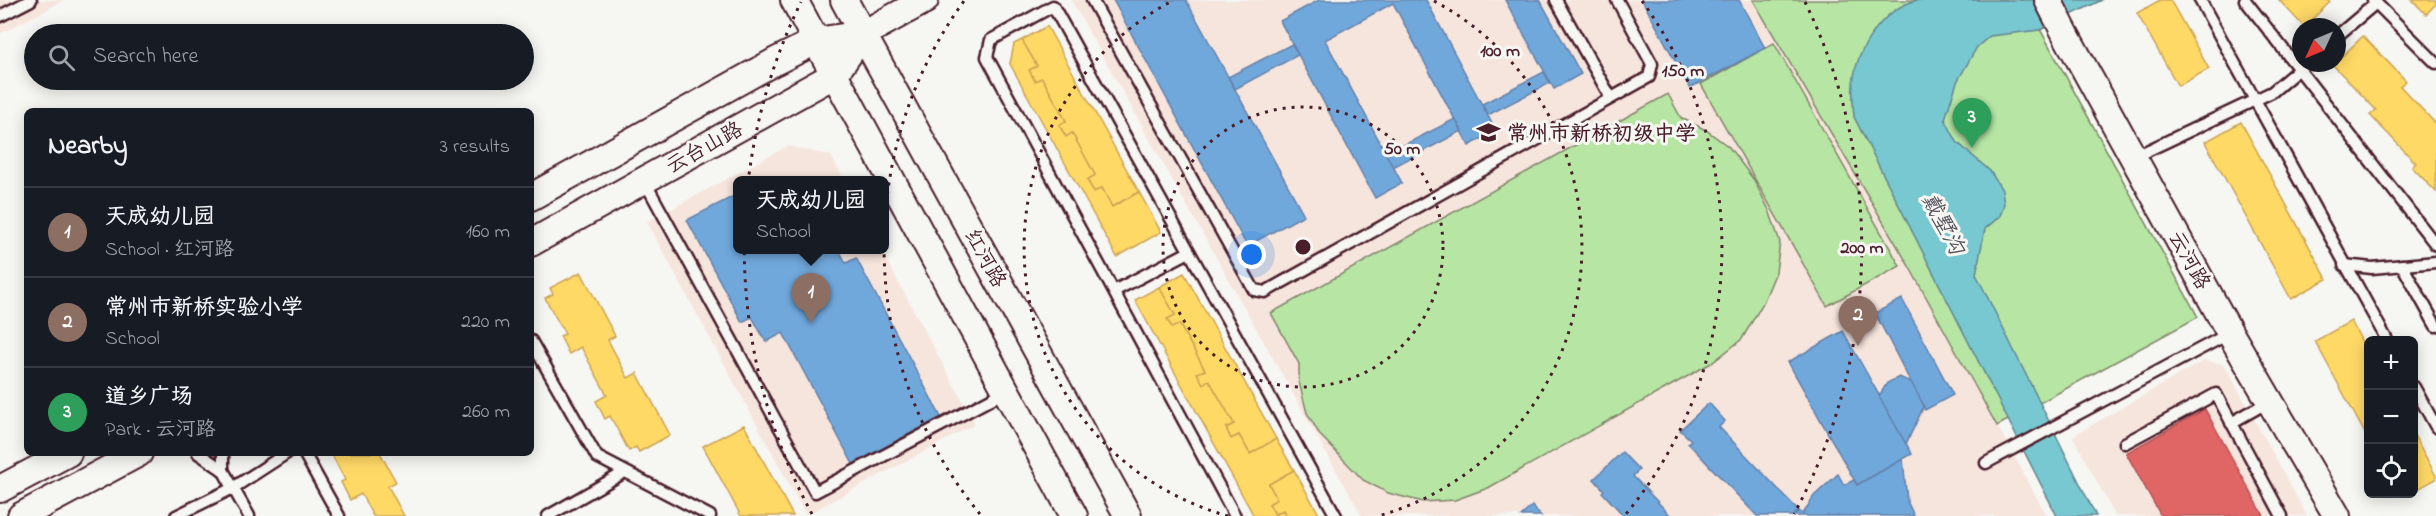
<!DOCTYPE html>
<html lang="en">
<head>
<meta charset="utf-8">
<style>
  body { margin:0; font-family:"Indie Flower","LXGW WenKai TC",sans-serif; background:#20242c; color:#f1f3f6 }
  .controls { position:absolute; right:18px; bottom:18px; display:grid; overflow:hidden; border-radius:9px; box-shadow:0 3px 15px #0003 }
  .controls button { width:54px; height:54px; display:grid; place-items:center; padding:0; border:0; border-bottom:2px solid #363941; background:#171b24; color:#f1f3f6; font:30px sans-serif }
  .compass { position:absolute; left:2292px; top:18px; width:54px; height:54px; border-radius:50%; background:#171b24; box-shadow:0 3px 15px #0003; rotate:226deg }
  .you { position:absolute; left:1252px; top:255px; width:21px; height:21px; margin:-15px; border:4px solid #fff; border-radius:50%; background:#1a73e8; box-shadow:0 0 0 9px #1a73e833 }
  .badge { display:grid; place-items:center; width:39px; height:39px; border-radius:50%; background:#a6949b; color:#fff; font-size:20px; font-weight:700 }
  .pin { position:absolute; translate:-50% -50px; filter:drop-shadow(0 2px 3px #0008) }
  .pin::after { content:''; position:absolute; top:32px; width:21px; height:18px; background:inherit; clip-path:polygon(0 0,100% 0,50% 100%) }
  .popup { position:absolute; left:733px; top:176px; width:156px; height:78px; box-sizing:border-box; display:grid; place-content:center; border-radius:9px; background:#171b24; filter:drop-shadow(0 2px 4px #0005); font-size:20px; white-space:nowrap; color:#9ea1a6 }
  .popup b { font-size:22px; color:#f1f3f6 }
  .popup::after { content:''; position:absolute; left:50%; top:100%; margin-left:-12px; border:12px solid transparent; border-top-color:#171b24 }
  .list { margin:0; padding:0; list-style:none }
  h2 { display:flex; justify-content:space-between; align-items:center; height:78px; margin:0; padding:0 24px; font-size:26px }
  h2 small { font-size:20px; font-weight:400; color:#9ea1a6 }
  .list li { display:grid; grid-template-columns:39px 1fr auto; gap:18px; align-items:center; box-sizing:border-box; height:90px; padding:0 24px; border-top:2px solid #363941 }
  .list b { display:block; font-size:22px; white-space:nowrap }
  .list p { margin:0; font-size:20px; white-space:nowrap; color:#9ea1a6 }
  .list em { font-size:20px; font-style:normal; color:#9ea1a6 }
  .icon { flex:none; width:33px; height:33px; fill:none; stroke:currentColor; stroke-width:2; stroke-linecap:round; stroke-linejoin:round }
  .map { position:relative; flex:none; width:2436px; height:516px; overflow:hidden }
  .search { position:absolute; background:#171b24; box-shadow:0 3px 15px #0003; left:24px; top:24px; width:510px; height:66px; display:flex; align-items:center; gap:15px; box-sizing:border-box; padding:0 21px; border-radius:33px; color:#9ea1a6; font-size:22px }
  .panel { position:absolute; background:#171b24; box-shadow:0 3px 15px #0003; left:24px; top:108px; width:510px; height:348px; border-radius:9px }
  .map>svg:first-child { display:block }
  .built { fill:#f6e5dd }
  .green { fill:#b6e5a4; stroke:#808268; stroke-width:1.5 }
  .water { fill:#77c8d1; stroke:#65848f; stroke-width:1.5 }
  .homes { fill:#ffd966; stroke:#c9a154; stroke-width:1.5 }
  .shops { fill:#e06666; stroke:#b35154; stroke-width:1.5 }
  .schools { fill:#6fa8dc; stroke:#647fa7; stroke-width:1.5 }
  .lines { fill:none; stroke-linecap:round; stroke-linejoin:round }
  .service-casing { stroke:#4a1f2b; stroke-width:15 }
  .tertiary-casing { stroke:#4a1f2b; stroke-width:30 }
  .service { stroke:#f6f6f2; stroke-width:10 }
  .tertiary { stroke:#f6f6f2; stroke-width:26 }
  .ring { fill:none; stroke:#4a1f2b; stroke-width:3; stroke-dasharray:3 6 }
  .labels { text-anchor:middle; stroke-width:6; stroke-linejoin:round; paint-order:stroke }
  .poi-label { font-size:21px; font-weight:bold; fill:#4a1f2b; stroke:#f6f6f2; text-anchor:start }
  .street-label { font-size:21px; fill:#4a1f2b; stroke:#f6f6f2 }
  .water-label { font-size:22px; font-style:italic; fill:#58525d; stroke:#f6f6f2 }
  .centre { fill:#4a1f2b; stroke:#f6f6f2; stroke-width:3 }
  .ring-label { font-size:18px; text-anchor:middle; font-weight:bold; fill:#4a1f2b; stroke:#f6f6f2; stroke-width:6; stroke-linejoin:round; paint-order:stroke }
</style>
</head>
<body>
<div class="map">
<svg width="2436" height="516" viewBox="0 0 2436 516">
  <rect width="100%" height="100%" fill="#f6f6f2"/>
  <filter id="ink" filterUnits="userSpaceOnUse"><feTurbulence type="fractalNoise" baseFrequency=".0167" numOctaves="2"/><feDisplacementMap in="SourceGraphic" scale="12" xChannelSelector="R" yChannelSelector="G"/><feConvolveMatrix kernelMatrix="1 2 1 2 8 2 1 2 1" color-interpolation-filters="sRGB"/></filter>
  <g filter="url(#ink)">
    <g class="built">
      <path d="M0 0H65L0 34Z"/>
      <path d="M1071 0H1753L1909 266 2047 516H1362Z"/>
      <path d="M788 146 831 156 844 180H738V250H881L975 424 806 515 647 222Z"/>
      <path d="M2203 361 2224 364 2307 516H2115L2073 436Z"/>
    </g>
    <g class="green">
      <path d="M1753 0H2024L2198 317 1997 426 1909 266Z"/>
      <path d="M1774 43 1900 266 1827 306 1701 84Z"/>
      <path d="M1668 94 1681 118 1706 130 1729 147 1754 180 1769 210 1780 242 1776 272 1763 303 1742 339 1713 362 1488 488 1455 500 1423 502 1388 493 1363 480 1320 435 1307 413 1299 382V364L1271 313Z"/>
    </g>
    <path class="water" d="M1917 0H2102L2040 30 1990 36 1977 47 1957 82 1945 119 1957 142 1990 171 2002 190 2004 204 2000 216 1985 229 1976 274 2096 516H2057L1854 117C1853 106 1852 95 1853 84 1856 50 1882 9 1917 0Z"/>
    <g class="homes">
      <path d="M2160 0H2170L2209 69 2178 86 2137 13Z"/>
      <path d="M2279 0H2328L2330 2 2304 27Z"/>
      <path d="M2412 0H2436V4L2426 14Z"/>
      <path d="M1047 26 1139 192 1112 207 1102 188 1094 192 1087 180 1095 175 1072 133 1066 137 1059 125 1066 121 1042 78 1035 81 1029 70 1037 66 1022 40Z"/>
      <path d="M2363 36 2406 81 2400 86 2436 124V192L2412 167 2416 163 2370 115 2376 110 2333 65Z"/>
      <path d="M1022 40 1037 66 1029 70 1035 81 1042 78 1066 121 1059 125 1066 137 1072 133 1095 175 1087 180 1094 192 1102 188 1112 207 1139 192 1161 232 1117 257 1010 64 1014 44Z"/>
      <path d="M2241 122 2327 279 2291 299 2205 142Z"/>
      <path d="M581 272 615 336 608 340 628 378 637 373 670 435 639 452 636 447 629 451 610 416 605 419 596 401 607 395 581 347 569 354 560 336 565 334 545 298 553 294 550 288Z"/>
      <path d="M1184 273 1276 439 1250 454 1239 435 1231 439 1226 428 1234 424 1209 380 1203 384 1197 373 1205 370 1179 324 1172 328 1167 319 1175 315 1159 287Z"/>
      <path d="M1159 287 1175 315 1167 319 1172 328 1179 324 1205 370 1197 373 1203 384 1209 380 1234 424 1226 428 1231 439 1239 435 1250 454 1276 439 1294 470 1269 484 1277 499 1269 504 1275 514 1283 510 1287 516H1254L1135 300Z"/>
      <path d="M2351 321 2368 353V439L2315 341Z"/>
      <path d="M744 425 793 516H741L703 446Z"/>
      <path d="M2414 435 2436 476V479L2414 491Z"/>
      <path d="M331 453H380L396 482 388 486 404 516H373L361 494 350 500 341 482 345 480Z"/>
      <path d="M1294 470 1320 516H1287L1283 510 1275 514 1269 504 1277 499 1269 484Z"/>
    </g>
    <path class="shops" d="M2205 409 2264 516H2161L2126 453Z"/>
    <g class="schools">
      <path d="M1113 0H1186L1304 215 1247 246Z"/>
      <path d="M1319 0H1426L1496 131 1469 146 1393 3 1325 40 1402 183 1375 198 1280 21Z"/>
      <path d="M1505 0H1540L1581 74 1554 89Z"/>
      <path d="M1642 0H1739L1765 48 1690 88Z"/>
      <path d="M1292 44 1298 55 1235 89 1228 77Z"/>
      <path d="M1544 72 1550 83 1488 115 1482 104Z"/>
      <path d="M1455 119 1462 131 1393 167 1386 154Z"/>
      <path d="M738 194V250H839L846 263 856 258 941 417 853 464 783 333 766 342 752 317 742 322 687 220Z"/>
      <path d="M1902 299 1953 395 1925 410 1875 313Z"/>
      <path d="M1843 331 1912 454 1857 485 1788 362Z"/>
      <path d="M1899 377 1911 382 1924 406 1906 444 1879 396 1887 383Z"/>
      <path d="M1709 403 1725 421 1719 427 1799 511 1793 516H1757L1688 443 1691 440 1680 430Z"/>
      <path d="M1622 452 1639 470 1633 476 1671 516H1624L1602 492 1604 490 1594 479Z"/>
      <path d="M1903 459 1907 501 1914 516H1793L1799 511 1803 514 1814 496 1838 474 1844 485 1854 480 1857 485Z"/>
      <path d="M1532 506 1541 516H1521Z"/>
    </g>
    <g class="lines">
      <defs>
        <g id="service">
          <path d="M1092 0 1254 290 1265 292 1649 77 1652 64 1617 0"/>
          <path d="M1556 0 1611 98"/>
          <path d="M2200 0 2387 340"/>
          <path d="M2245 0 2436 245"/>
          <path d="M2373 0 2436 63"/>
          <path d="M0 16 31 0"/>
          <path d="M2337 36 2376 3"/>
          <path d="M2134 157 2272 92 2306 63"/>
          <path d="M644 180 815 492 1006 391"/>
          <path d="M2344 265 2372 268 2436 262"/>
          <path d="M2402 265 2436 326"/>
          <path d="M1114 291 1189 252"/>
          <path d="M531 341 597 457 710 516"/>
          <path d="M2414 387 2436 427"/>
          <path d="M2231 423 2270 401"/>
          <path d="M2125 443 2216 394 2282 516"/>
          <path d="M198 453 223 470V453"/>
          <path d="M304 453 339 516"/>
          <path d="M1986 463 2230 333"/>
          <path d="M223 470 249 516"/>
          <path d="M176 516 233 488 287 453"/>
          <path d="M548 516 625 472"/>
          <path d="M1235 516 987 57 991 40 1053 6 1336 516"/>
        </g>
        <g id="tertiary">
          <path d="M794 0 1074 516"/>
          <path d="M844 0 1128 516"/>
          <path d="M2048 0 2067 37 2230 333 2337 516"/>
          <path d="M531 197 774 62 816 41 863 34 925 0"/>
          <path d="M531 243 834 75 863 34"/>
          <path d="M0 489 68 453"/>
          <path d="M21 516 139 453"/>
        </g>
      </defs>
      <use href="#service" class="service-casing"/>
      <use href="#tertiary" class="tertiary-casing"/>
      <use href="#service" class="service"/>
      <use href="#tertiary" class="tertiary"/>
    </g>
  </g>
  <g class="ring">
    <circle cx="1303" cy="247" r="140"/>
    <path d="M1228 516A279 279 0 0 1 1172 1M1434 1A279 279 0 0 1 1378 516"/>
    <path d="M980 514A419 419 0 0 1 964 1M1642 1A419 419 0 0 1 1626 514"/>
    <path d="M812 514A559 559 0 0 1 801 2M1805 2A559 559 0 0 1 1794 514"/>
  </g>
  <defs>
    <symbol id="school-bare" viewBox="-9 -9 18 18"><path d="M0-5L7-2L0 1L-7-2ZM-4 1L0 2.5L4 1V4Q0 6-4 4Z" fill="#4a1f2b" stroke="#f6f6f2" stroke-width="2.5" paint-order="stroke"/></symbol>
  </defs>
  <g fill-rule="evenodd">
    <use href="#school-bare" x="1472" y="116" width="33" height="33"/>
  </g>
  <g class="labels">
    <g class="poi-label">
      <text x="1507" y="140">常州市新桥初级中学</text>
    </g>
    <g class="street-label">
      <text transform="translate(704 147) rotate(-29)" y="7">云台山路</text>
      <text transform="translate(986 258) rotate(61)" y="7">红河路</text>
      <text transform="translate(2190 260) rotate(61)" y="7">云河路</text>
    </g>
    <g class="water-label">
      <text transform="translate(1944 223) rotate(62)" y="8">戴墅沟</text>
    </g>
  </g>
  <circle cx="1303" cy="247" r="9" class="centre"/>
  <g class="ring-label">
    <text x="1500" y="56">100 m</text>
    <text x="1683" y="76">150 m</text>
    <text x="1402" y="154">50 m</text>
    <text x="1862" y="253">200 m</text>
  </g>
</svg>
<div class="controls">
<button>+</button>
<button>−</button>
<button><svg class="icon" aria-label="locate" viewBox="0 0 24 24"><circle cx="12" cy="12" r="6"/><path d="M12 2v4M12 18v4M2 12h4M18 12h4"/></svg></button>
</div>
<svg class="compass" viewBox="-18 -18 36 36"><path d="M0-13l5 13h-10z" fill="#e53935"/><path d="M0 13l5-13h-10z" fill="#9ea1a6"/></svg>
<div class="you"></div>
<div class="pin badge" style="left:811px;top:323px;background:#8d6e63">1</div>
<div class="popup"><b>天成幼儿园</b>School</div>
<div class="pin badge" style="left:1858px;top:346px;background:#8d6e63">2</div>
<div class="pin badge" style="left:1972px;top:148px;background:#2e9e5b">3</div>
<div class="search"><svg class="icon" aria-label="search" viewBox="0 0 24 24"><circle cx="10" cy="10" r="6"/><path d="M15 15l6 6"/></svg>Search here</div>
<section class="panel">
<h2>Nearby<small>3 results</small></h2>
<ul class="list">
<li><span class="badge" style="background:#8d6e63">1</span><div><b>天成幼儿园</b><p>School · 红河路</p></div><em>160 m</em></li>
<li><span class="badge" style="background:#8d6e63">2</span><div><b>常州市新桥实验小学</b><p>School</p></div><em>220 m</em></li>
<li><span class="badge" style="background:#2e9e5b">3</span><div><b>道乡广场</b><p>Park · 云河路</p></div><em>260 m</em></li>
</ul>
</section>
</div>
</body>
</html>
